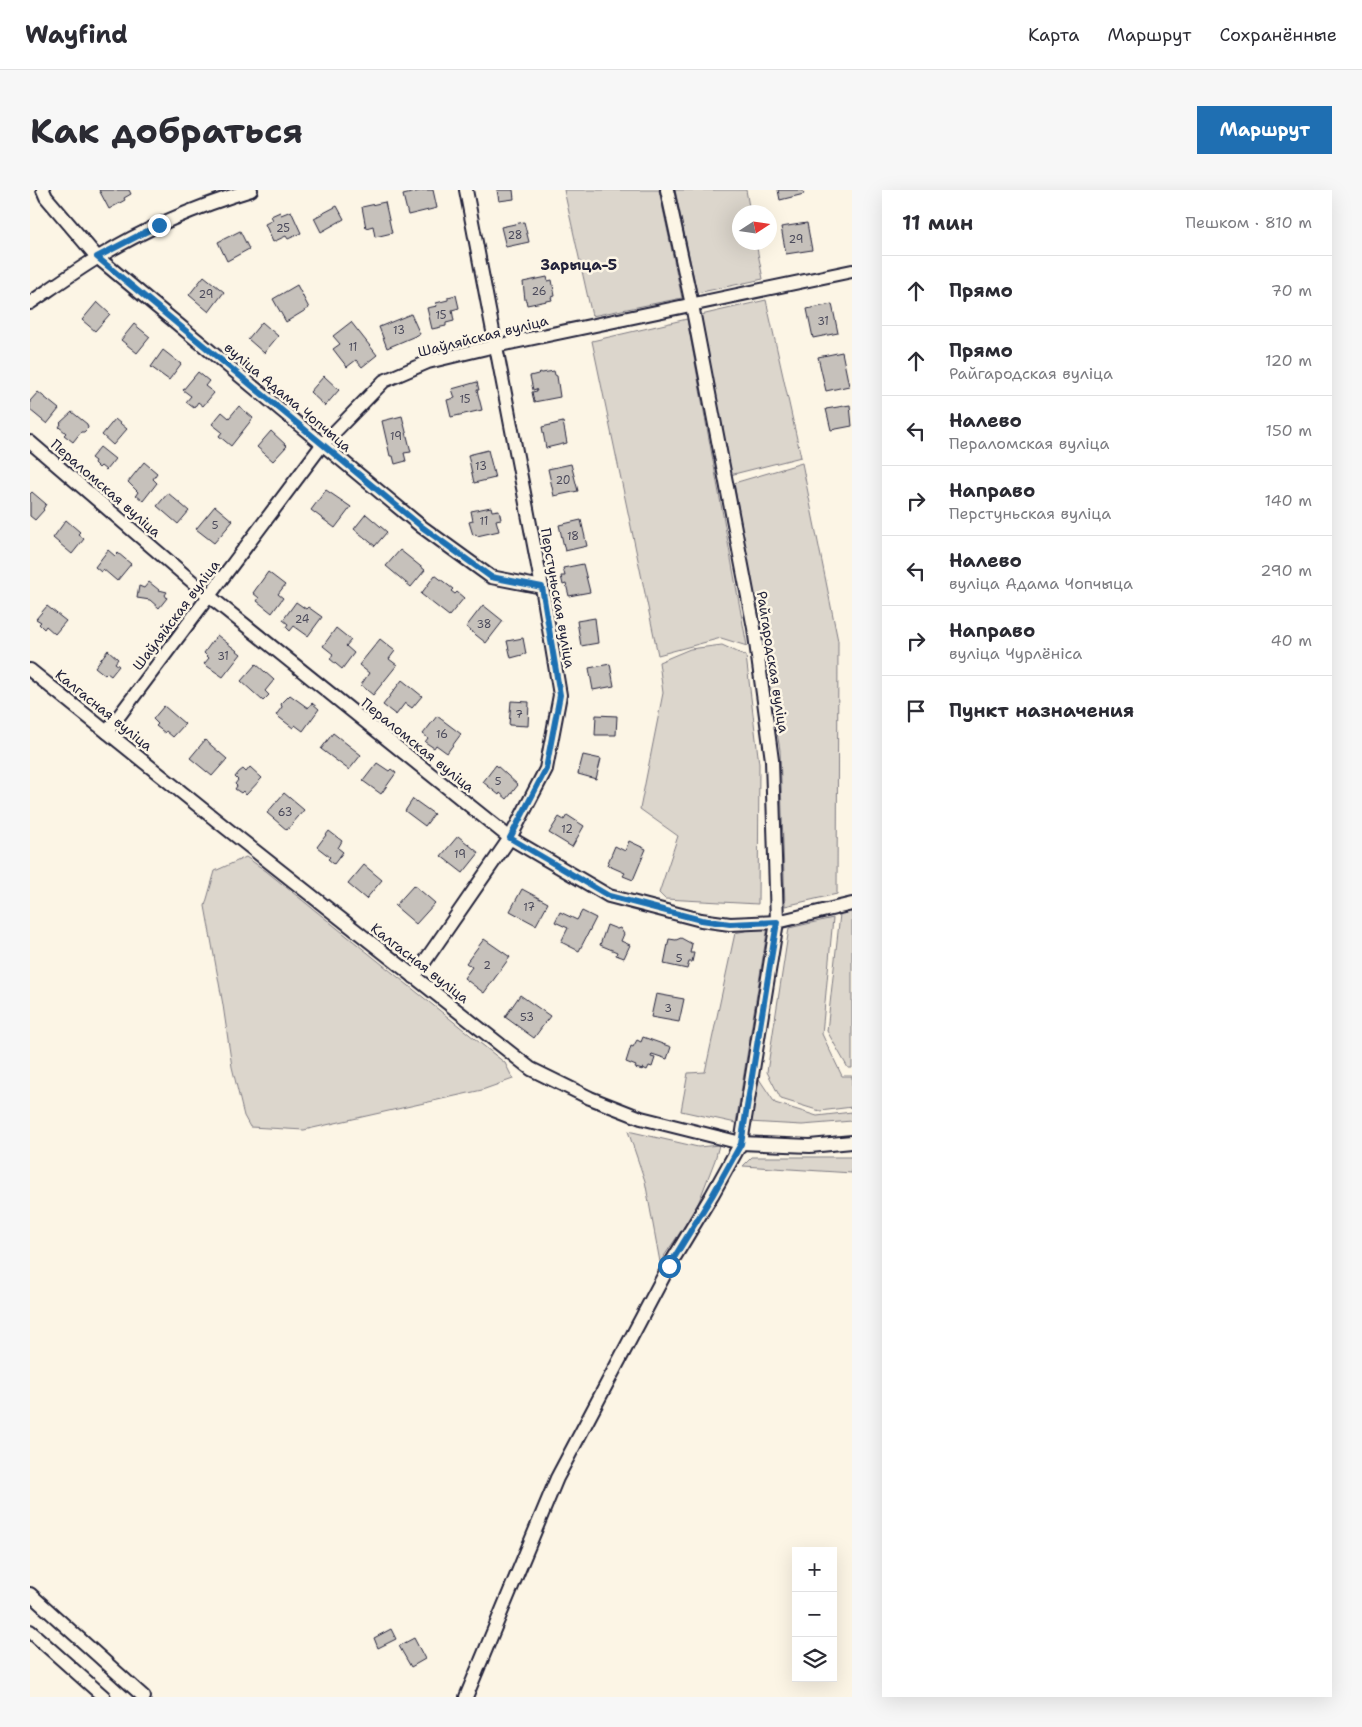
<!DOCTYPE html>
<html lang="ru">
<head>
<meta charset="utf-8">
<style>
  body { margin:0; font-family:"Shantell Sans",sans-serif; background:#f7f7f7; color:#2b2b33 }
  .controls { position:absolute; right:15px; bottom:15px; display:grid; overflow:hidden; border-radius:0px; box-shadow:0 5px 20px #0002 }
  .controls button { width:45px; height:45px; display:grid; place-items:center; padding:0; border:0; border-bottom:1px solid #e1e1e2; background:#fff; color:#2b2b33; font:25px sans-serif }
  .compass { position:absolute; left:702px; top:15px; width:45px; height:45px; border-radius:50%; background:#fff; box-shadow:0 5px 20px #0002; rotate:78deg }
  .stop { position:absolute; width:15px; height:15px; margin:-11px; border:4px solid #1f6fb2; border-radius:50%; background:#fff }
  .stop.end { background:#1f6fb2; border-color:#fff; box-shadow:0 1px 5px #0008 }
  .list { margin:0; padding:0; list-style:none }
  h2 { display:flex; justify-content:space-between; align-items:center; height:65px; margin:0; padding:0 20px; font-size:21px }
  h2 small { font-size:16px; font-weight:400; color:#7c7c81 }
  .list li { display:grid; grid-template-columns:32px 1fr auto; gap:15px; align-items:center; box-sizing:border-box; height:70px; padding:0 20px; border-top:1px solid #e1e1e2 }
  .list b { display:block; font-size:19px; white-space:nowrap }
  .list p { margin:0; font-size:16px; white-space:nowrap; color:#7c7c81 }
  .list em { font-size:16px; font-style:normal; color:#7c7c81 }
  .icon { flex:none; width:28px; height:28px; fill:none; stroke:currentColor; stroke-width:2; stroke-linecap:round; stroke-linejoin:round }
  .map { position:relative; flex:none; width:822px; height:1507px; overflow:hidden; border-radius:0px }
  header { display:flex; align-items:center; gap:30px; box-sizing:border-box; height:70px; padding:0 25px; background:#fff; border-bottom:1px solid #e1e1e2 }
  header strong { font-size:24px }
  nav { display:flex; gap:28px; margin-inline-start:auto; font-size:18px }
  .intro { display:flex; align-items:center; justify-content:space-between; box-sizing:border-box; height:120px; padding:0 30px }
  h1 { margin:0; font-size:35px }
  .button { padding:12px 22px; border-radius:0px; background:#1f6fb2; color:#fff; font-size:18px; font-weight:700 }
  main { display:flex; gap:30px; padding:0 30px }
  aside { flex:1; background:#fff; border-radius:0px; box-shadow:0 5px 20px #0002 }
  .map>svg:first-child { display:block }
  .green { fill:#dcd6cc; stroke:#7f7c84 }
  .building { fill:#c6c1bb; stroke:#22223b }
  .lines { fill:none; stroke-linecap:round; stroke-linejoin:round }
  .minor-casing { stroke:#22223b; stroke-width:16 }
  .minor { stroke:#fcf5e5; stroke-width:12 }
  .route { stroke:#1f6fb2; stroke-width:6 }
  .labels { text-anchor:middle; stroke-width:5; stroke-linejoin:round; paint-order:stroke }
  .number-label { font-size:11px; fill:#4b4a5b }
  .street-label { font-size:14px; fill:#22223b; stroke:#fcf5e5 }
  .neighbourhood-label { font-size:15px; font-weight:bold; fill:#22223b; stroke:#fcf5e5 }
</style>
</head>
<body>
<header>
<strong>Wayfind</strong>
<nav><a>Карта</a><a>Маршрут</a><a>Сохранённые</a></nav>
</header>
<div class="intro"><h1>Как добраться</h1><a class="button">Маршрут</a></div>
<main>
<div class="map">
<svg width="822" height="1507" viewBox="0 0 822 1507">
  <rect width="100%" height="100%" fill="#fcf5e5"/>
  <filter id="ink" filterUnits="userSpaceOnUse"><feTurbulence type="fractalNoise" baseFrequency=".02" numOctaves="2"/><feDisplacementMap in="SourceGraphic" scale="10" xChannelSelector="R" yChannelSelector="G"/><feConvolveMatrix kernelMatrix="1 2 1 2 8 2 1 2 1" color-interpolation-filters="sRGB"/></filter>
  <g filter="url(#ink)">
    <g class="green">
      <path d="M534 0H629L652 108 562 126Z"/>
      <path d="M645 0H716L720 22H709V52L726 53 733 89 667 103Z"/>
      <path d="M736 110 771 267 700 285 671 125Z"/>
      <path d="M657 129 717 456 691 448 628 465 562 151Z"/>
      <path d="M772 273 808 451 807 704 755 716 750 560 704 293Z"/>
      <path d="M692 455 716 466 729 574 728 714 635 709 629 703 648 646 610 619 633 503 629 472 660 459Z"/>
      <path d="M216 667 236 681 475 873 483 889 452 900 274 940 220 937 214 926 202 877 193 815 175 716 185 681Z"/>
      <path d="M822 721V878H818L797 841 810 724Z"/>
      <path d="M803 728 792 844 812 886H822V917L790 921 751 909 737 882 759 738Z"/>
      <path d="M738 736 706 933 651 921 658 883 675 882 705 743Z"/>
      <path d="M729 889 745 913 787 926 822 922V931L772 935 718 932Z"/>
      <path d="M598 941 668 957 689 955 685 970 666 1019 630 1072 615 991Z"/>
      <path d="M722 967H822V983L713 976Z"/>
    </g>
    <g class="building">
      <path d="M69 0H99L101 4 94 8 95 10 79 19Z"/>
      <path d="M394 0H403L407 18 378 25 373 5Z"/>
      <path d="M467 0H483L484 9 469 11Z"/>
      <path d="M748 0H773L774 4 750 10Z"/>
      <path d="M355 12 362 43 345 47 343 36 336 38 332 17Z"/>
      <path d="M307 16 314 29 291 42 284 28Z"/>
      <path d="M261 21 271 43 258 49 256 46 243 52 235 34 243 30 241 26 250 22 251 25Z"/>
      <path d="M494 32 499 52 476 57 471 37Z"/>
      <path d="M777 33 782 60 756 64 751 37Z"/>
      <path d="M210 41 219 59 197 71 188 52Z"/>
      <path d="M174 86 194 102 179 122 159 105Z"/>
      <path d="M517 87 518 91 522 90 525 106 521 107 522 110 497 115 496 110H495L493 92Z"/>
      <path d="M267 95 279 118 256 132 243 109Z"/>
      <path d="M426 105 429 118 422 120 424 131 416 133V136L402 139 397 118 407 116 406 113 418 110V107Z"/>
      <path d="M67 112 80 124 65 141 52 130Z"/>
      <path d="M802 114 808 143 783 148 777 119Z"/>
      <path d="M381 124 390 144 357 158 349 137Z"/>
      <path d="M232 132 248 146 234 163 218 149Z"/>
      <path d="M321 132 347 165 332 177 326 170 317 177 303 159 310 154 303 146Z"/>
      <path d="M104 134 120 147 107 163 91 150Z"/>
      <path d="M133 160 151 174 139 190 121 177Z"/>
      <path d="M812 162 819 196 796 201 788 167Z"/>
      <path d="M524 181 525 185 527 186 530 207 504 212 502 202 507 201 506 199 503 200 500 186 508 184 510 182 512 183Z"/>
      <path d="M168 182 179 191 175 196 184 203 173 216 168 212 164 218 156 212 161 206 153 200Z"/>
      <path d="M294 186 309 200 295 216 280 202Z"/>
      <path d="M447 192 449 200H447L452 220 421 227 417 210 425 208 422 199Z"/>
      <path d="M8 202 29 219 17 234 0 220V211Z"/>
      <path d="M820 215 822 236 801 240 796 219Z"/>
      <path d="M209 216 223 228 201 256 189 246 192 242 182 234 192 222 199 228Z"/>
      <path d="M42 222 57 234 58 238 54 242H51L43 252 34 245 36 243 29 237 31 234 30 233Z"/>
      <path d="M372 226 381 262 374 263 376 271 365 274 363 266H360L352 231Z"/>
      <path d="M85 229 97 239 83 255 72 245Z"/>
      <path d="M533 232 537 253 516 258 512 237Z"/>
      <path d="M241 241 257 256 243 271 227 257Z"/>
      <path d="M70 257 85 269 76 280 71 276 69 278 64 273 65 271 61 268Z"/>
      <path d="M458 260 465 288 444 293 438 265Z"/>
      <path d="M114 272 127 283 123 289 127 293 113 311 106 305 108 302 98 292Z"/>
      <path d="M541 274 548 301 524 306 518 279Z"/>
      <path d="M296 300 321 317 305 338 281 320Z"/>
      <path d="M2 302 16 314 13 319 14 320 5 330 0 326V304Z"/>
      <path d="M138 303 159 321 148 334 127 316Z"/>
      <path d="M185 316 203 331 184 353 166 339Z"/>
      <path d="M461 317 462 321 469 320 471 329 466 330 469 341 447 346 446 344 443 345 439 332 443 331 441 321Z"/>
      <path d="M336 324 357 342 345 356 324 339Z"/>
      <path d="M36 330 50 342 48 344 54 349 42 364 23 348Z"/>
      <path d="M551 330 557 356 535 361 529 335Z"/>
      <path d="M78 360 85 366 88 363 101 374 87 391 73 379 71 382 65 377Z"/>
      <path d="M370 360 395 380 381 397 356 376Z"/>
      <path d="M553 374 560 402 539 406 536 394 533 395 531 386H535L533 378Z"/>
      <path d="M238 382 255 395 248 404 253 408 242 423 227 411 229 408 223 403Z"/>
      <path d="M405 385 423 399 421 401 425 404 427 402 434 408 419 426 391 404Z"/>
      <path d="M119 392 129 400 137 402 135 405 137 408 129 418 120 410 107 408 109 396 114 398Z"/>
      <path d="M266 412 276 419 278 417 292 427 278 446 264 436 260 441 256 437 258 434 253 430Z"/>
      <path d="M453 415 473 431 456 453 436 437Z"/>
      <path d="M17 416 36 431 25 444 16 436 14 439 9 434 11 432 6 429Z"/>
      <path d="M565 428 568 453 551 456 547 431Z"/>
      <path d="M306 438 321 450 316 456 324 463 312 479 300 469 303 464 293 456Z"/>
      <path d="M187 445 211 464 193 487 174 474 179 468 174 463Z"/>
      <path d="M493 448 496 464 481 468 477 451Z"/>
      <path d="M350 449 365 461 359 469 367 475 343 505 331 495 339 483 329 475Z"/>
      <path d="M78 460 88 469 85 473 89 476 81 486 77 483 75 485 65 477Z"/>
      <path d="M226 474 244 490 235 501 239 505 233 511 211 491Z"/>
      <path d="M580 474 584 496 563 500 559 478Z"/>
      <path d="M372 490 392 506 382 518 375 513 366 525 353 515Z"/>
      <path d="M260 505 278 518 282 513 289 519 273 541 265 535 263 538 246 525 252 517 251 514Z"/>
      <path d="M481 511 499 512 498 536 479 535Z"/>
      <path d="M134 516 155 534 143 547 136 541 135 543 126 536 128 534 123 529Z"/>
      <path d="M566 525 587 526 586 545H565Z"/>
      <path d="M407 526 431 544 417 563 406 555 404 558 395 552 398 548 393 544Z"/>
      <path d="M303 543 331 565 319 580 291 559Z"/>
      <path d="M175 550 197 569 182 586 160 568Z"/>
      <path d="M553 565 571 569 566 589 548 584Z"/>
      <path d="M347 573 359 581 361 579 366 583 351 604 333 591Z"/>
      <path d="M466 575 488 595 477 609 470 603 469 605 453 592Z"/>
      <path d="M220 577 232 588 216 605 213 601 211 603 205 599 207 596 205 594 208 590 205 587 209 582 213 579 216 582Z"/>
      <path d="M254 603 274 620 257 640 237 623Z"/>
      <path d="M383 609 404 624 395 636 375 621Z"/>
      <path d="M537 625 554 636 542 657 519 643 529 627 534 630Z"/>
      <path d="M299 641 312 651 308 658 313 662 304 674 298 669 300 667 287 657Z"/>
      <path d="M428 646 449 663 433 683 411 666Z"/>
      <path d="M599 651 616 659 603 690 593 686 595 683 577 675 585 656 595 661Z"/>
      <path d="M334 675 352 690 336 709 318 694Z"/>
      <path d="M384 695 405 713 386 734 365 716Z"/>
      <path d="M492 699 518 713 506 735 480 721Z"/>
      <path d="M552 721 566 728 549 761 531 752 538 738 525 732 530 722 547 730Z"/>
      <path d="M577 735 587 739 590 738 594 744 591 751 600 755 594 768 586 765 587 762 570 755Z"/>
      <path d="M651 748 662 754 660 763H664L662 772H659L657 779 634 774 639 749 646 750Z"/>
      <path d="M454 749 480 767 454 803 434 788 442 777 436 773Z"/>
      <path d="M626 804 654 809 649 832 621 827Z"/>
      <path d="M490 805 520 826 504 848 475 827Z"/>
      <path d="M613 847 641 857 637 869 622 864 621 867 625 868 622 877 619 876 617 880 613 878V880L605 878 606 876 596 872 601 856 603 857 607 850 611 852Z"/>
      <path d="M361 1439 366 1449 348 1458 344 1448Z"/>
      <path d="M384 1448 395 1469 381 1477 369 1456Z"/>
    </g>
    <g class="lines">
      <defs>
        <g id="minor">
          <path d="M13 0 16 7 67 67 392 337 461 387 512 397"/>
          <path d="M0 113C22 98 44 82 67 68 114 39 168 16 221 0"/>
          <path d="M0 252 179 406 480 648 579 706 671 730 700 734 747 732 822 714"/>
          <path d="M0 480 191 634 501 879 560 908 611 928 711 953 780 956 822 952"/>
          <path d="M77 542 292 255 354 191 398 172 465 156 822 81"/>
          <path d="M384 787 480 648 516 579 530 505 512 397 436 0"/>
          <path d="M0 1404 114 1507"/>
          <path d="M0 1441 74 1507"/>
          <path d="M436 1507 527 1288 639 1076 682 1005 711 953 747 732 742 570 724 438 662 115 637 0"/>
        </g>
      </defs>
      <use href="#minor" class="minor-casing"/>
      <use href="#minor" class="minor"/>
    </g>
  </g>
  <g class="lines" filter="url(#ink)">
    <path class="route" d="M129 35 67 67 392 337 461 387 512 397 530 505 516 579 480 648 579 706 671 730 700 734 747 732 711 954 682 1006 639 1076"/>
  </g>
  <g class="labels">
    <g class="number-label">
      <text x="253" y="42">25</text>
      <text x="485" y="49">28</text>
      <text x="766" y="53">29</text>
      <text x="509" y="105">26</text>
      <text x="176" y="108">29</text>
      <text x="411" y="129">15</text>
      <text x="793" y="135">31</text>
      <text x="369" y="144">13</text>
      <text x="323" y="161">11</text>
      <text x="435" y="213">15</text>
      <text x="366" y="250">19</text>
      <text x="451" y="280">13</text>
      <text x="533" y="294">20</text>
      <text x="454" y="335">11</text>
      <text x="185" y="339">5</text>
      <text x="543" y="350">18</text>
      <text x="272" y="433">24</text>
      <text x="454" y="438">38</text>
      <text x="193" y="470">31</text>
      <text x="489" y="528">7</text>
      <text x="412" y="548">16</text>
      <text x="468" y="595">5</text>
      <text x="255" y="626">63</text>
      <text x="537" y="643">12</text>
      <text x="430" y="668">19</text>
      <text x="499" y="721">17</text>
      <text x="649" y="772">5</text>
      <text x="457" y="779">2</text>
      <text x="638" y="822">3</text>
      <text x="497" y="831">53</text>
    </g>
    <g class="street-label">
      <text transform="translate(453 146) rotate(-14)" y="5">Шаўляйская вуліца</text>
      <text transform="translate(258 207) rotate(40)" y="5">вуліца Адама Чопчыца</text>
      <text transform="translate(76 298) rotate(41)" y="5">Пераломская вуліца</text>
      <text transform="translate(528 408) rotate(80)" y="5">Перстуньская вуліца</text>
      <text transform="translate(146 425) rotate(-53)" y="5">Шаўляйская вуліца</text>
      <text transform="translate(743 472) rotate(81)" y="5">Райгародская вуліца</text>
      <text transform="translate(74 520) rotate(39)" y="5">Калгасная вуліца</text>
      <text transform="translate(388 555) rotate(39)" y="5">Пераломская вуліца</text>
      <text transform="translate(390 773) rotate(38)" y="5">Калгасная вуліца</text>
    </g>
    <g class="neighbourhood-label">
      <text x="549" y="80">Зарыца-5</text>
    </g>
  </g>
</svg>
<div class="controls">
<button>+</button>
<button>−</button>
<button><svg class="icon" aria-label="layers" viewBox="0 0 24 24"><path d="M12 4l9 5-9 5-9-5zM3 14l9 5 9-5"/></svg></button>
</div>
<svg class="compass" viewBox="-18 -18 36 36"><path d="M0-13l5 13h-10z" fill="#e53935"/><path d="M0 13l5-13h-10z" fill="#7c7c81"/></svg>
<div class="stop" style="left:639px;top:1076px"></div>
<div class="stop end" style="left:129px;top:35px"></div>
</div>
<aside>
<h2>11 мин<small>Пешком · 810 m</small></h2>
<ul class="list">
<li><svg class="icon" aria-label="ahead" viewBox="0 0 24 24"><path d="M12 20V5M6 11l6-6 6 6"/></svg><div><b>Прямо</b></div><em>70 m</em></li>
<li><svg class="icon" aria-label="ahead" viewBox="0 0 24 24"><path d="M12 20V5M6 11l6-6 6 6"/></svg><div><b>Прямо</b><p>Райгародская вуліца</p></div><em>120 m</em></li>
<li><svg class="icon" aria-label="left" viewBox="0 0 24 24"><path d="M17 20v-9H6M10 6l-5 5 5 5"/></svg><div><b>Налево</b><p>Пераломская вуліца</p></div><em>150 m</em></li>
<li><svg class="icon" aria-label="right" viewBox="0 0 24 24"><path d="M7 20v-9h11M14 6l5 5-5 5"/></svg><div><b>Направо</b><p>Перстуньская вуліца</p></div><em>140 m</em></li>
<li><svg class="icon" aria-label="left" viewBox="0 0 24 24"><path d="M17 20v-9H6M10 6l-5 5 5 5"/></svg><div><b>Налево</b><p>вуліца Адама Чопчыца</p></div><em>290 m</em></li>
<li><svg class="icon" aria-label="right" viewBox="0 0 24 24"><path d="M7 20v-9h11M14 6l5 5-5 5"/></svg><div><b>Направо</b><p>вуліца Чурлёніса</p></div><em>40 m</em></li>
<li><svg class="icon" aria-label="arrive" viewBox="0 0 24 24"><path d="M6 21V4h12l-3 4 3 4H6"/></svg><div><b>Пункт назначения</b></div></li>
</ul>
</aside>
</main>
</body>
</html>
